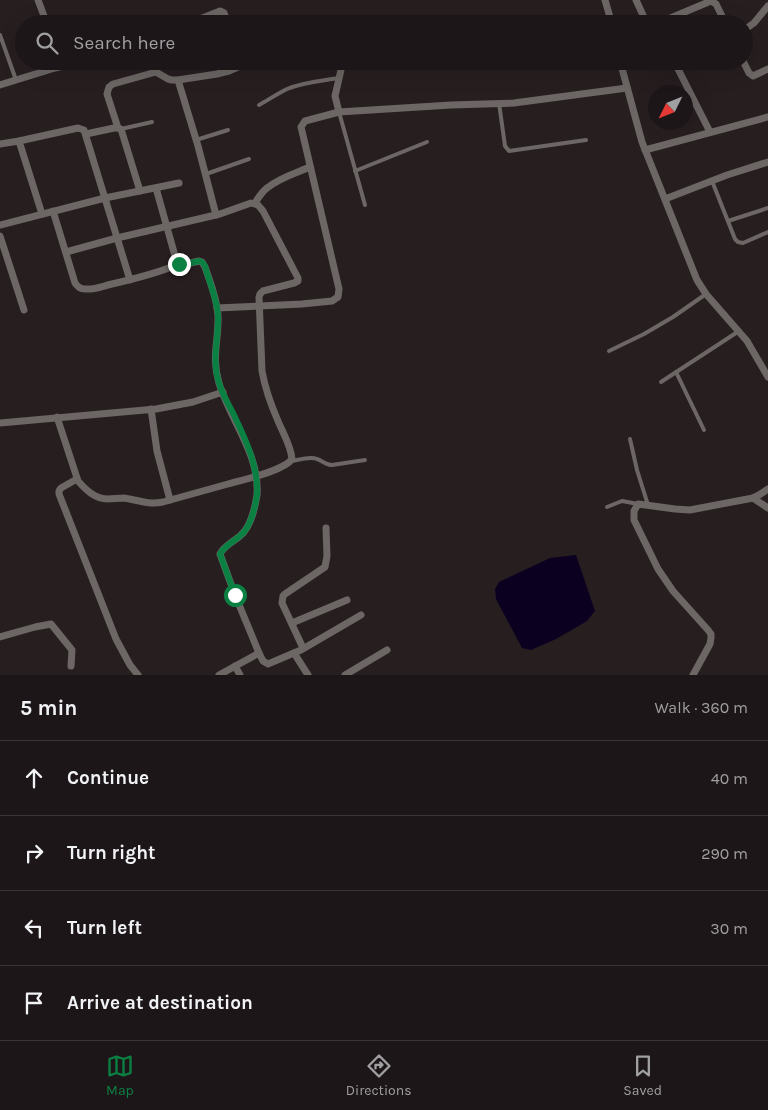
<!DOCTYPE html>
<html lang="en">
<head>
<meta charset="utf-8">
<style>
  body { margin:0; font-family:Karla,sans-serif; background:#251f21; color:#f1f3f6 }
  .compass { position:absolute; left:648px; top:85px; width:45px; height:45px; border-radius:50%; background:#1d1618; box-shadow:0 5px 20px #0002; rotate:227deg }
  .stop { position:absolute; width:15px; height:15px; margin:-11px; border:4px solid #0b8043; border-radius:50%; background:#fff }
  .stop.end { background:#0b8043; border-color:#fff; box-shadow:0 1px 5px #0008 }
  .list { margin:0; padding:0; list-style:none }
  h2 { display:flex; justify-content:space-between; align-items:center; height:65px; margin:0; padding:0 20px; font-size:21px }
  h2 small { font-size:16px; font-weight:400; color:#a09fa2 }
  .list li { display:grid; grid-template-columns:32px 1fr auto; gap:15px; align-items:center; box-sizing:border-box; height:75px; padding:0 20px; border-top:1px solid #3b3537 }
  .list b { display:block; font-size:19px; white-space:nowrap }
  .list em { font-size:16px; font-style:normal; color:#a09fa2 }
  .icon { flex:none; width:28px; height:28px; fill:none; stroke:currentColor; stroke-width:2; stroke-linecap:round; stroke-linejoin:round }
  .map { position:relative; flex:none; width:768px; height:675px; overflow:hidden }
  .search { position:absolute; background:#1d1618; box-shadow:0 5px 20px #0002; left:15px; right:15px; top:15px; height:55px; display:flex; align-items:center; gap:12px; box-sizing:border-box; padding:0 18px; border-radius:28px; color:#a09fa2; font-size:19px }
  .sheet { height:365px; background:#1d1618 }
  nav { display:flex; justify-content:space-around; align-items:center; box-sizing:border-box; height:70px; border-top:1px solid #3b3537; background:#1d1618; font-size:14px; color:#a09fa2 }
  nav a { display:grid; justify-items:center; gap:2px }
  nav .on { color:#0b8043 }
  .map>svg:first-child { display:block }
  .water { fill:#0b0020 }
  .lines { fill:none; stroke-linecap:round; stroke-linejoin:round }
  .lane { stroke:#6c6765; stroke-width:4 }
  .street { stroke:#6c6765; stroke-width:7 }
  .route { stroke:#0b8043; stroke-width:6 }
</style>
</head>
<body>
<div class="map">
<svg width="768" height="675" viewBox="0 0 768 675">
  <rect width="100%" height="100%" fill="#271e20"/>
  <path class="water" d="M576 555 595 611 587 621 556 639 531 650 522 648 496 599 495 589 499 582 550 558Z"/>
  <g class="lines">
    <g class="lane">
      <path d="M0 35 16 80"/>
      <path d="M499 103 505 146 509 151 586 140"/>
      <path d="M259 105C268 100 277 94 287 89 303 82 321 81 339 78"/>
      <path d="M339 112 365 205"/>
      <path d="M121 129 152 122"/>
      <path d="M196 140 228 130"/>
      <path d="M355 171 427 142"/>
      <path d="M206 174 249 159"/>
      <path d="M712 181 735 239 738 242 743 243 768 232"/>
      <path d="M728 221 768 208"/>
      <path d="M609 351 644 334 673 317 706 294"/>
      <path d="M676 372 704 430"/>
      <path d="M661 382 739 331"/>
      <path d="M630 439 637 470 648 505"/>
      <path d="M292 461C299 460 310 456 317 459 323 461 326 465 332 465L365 460"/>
      <path d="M607 507 622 501 638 504"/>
    </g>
    <g class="street">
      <path d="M38 0 47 24"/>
      <path d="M605 0 612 24"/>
      <path d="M636 0 647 24"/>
      <path d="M187 24 220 11 224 13 228 24"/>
      <path d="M656 24 711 1 716 4 726 24"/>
      <path d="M744 30 754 23 768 6"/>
      <path d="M620 61 642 142 697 280 706 294 747 341 768 377"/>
      <path d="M674 61 710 132"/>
      <path d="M743 61 749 73 753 76 768 69"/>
      <path d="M178 80 198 146 216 215"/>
      <path d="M0 85 55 68 83 61"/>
      <path d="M339 112 335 96 343 61"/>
      <path d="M118 128 107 94 109 87 113 84 156 72 168 79 172 80H178L217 74 229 71 251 61"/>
      <path d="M86 134 114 128H118L121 129 140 191"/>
      <path d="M19 141 42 214"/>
      <path d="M0 144 19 141 78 128 84 130 130 280"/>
      <path d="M645 150 768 117"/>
      <path d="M156 188 177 263 182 265 199 261 202 262 205 267C210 282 217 298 218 315 219 340 211 357 219 383 230 420 260 454 257 495 255 508 251 527 240 536 233 542 224 546 220 554L235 595 259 653 263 661 268 664 301 650 361 615"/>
      <path d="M665 199 727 175 768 162"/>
      <path d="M255 203C258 198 262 192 267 188 279 178 296 173 310 167"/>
      <path d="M53 211 75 283C78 287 80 289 85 289 94 290 103 286 112 284 134 279 158 273 179 264"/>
      <path d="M0 225 105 198 179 183"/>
      <path d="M0 236 24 310"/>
      <path d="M217 308 302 304 332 301 338 297 339 289 302 131 301 127 305 121 339 112 451 105 514 103 627 88"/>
      <path d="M151 409 157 451 170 500"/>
      <path d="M57 417 78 481C86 490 95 499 108 499 113 499 118 498 124 498 139 500 147 505 163 502 185 496 206 490 228 484 242 480 284 471 292 459 291 446 283 433 278 421 271 405 265 388 262 371L259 297 260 294 263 291 294 283 298 281V278L263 211 258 205 251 203 220 214 117 238 66 252"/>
      <path d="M0 423 156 409 193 402 223 392"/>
      <path d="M77 479 61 488 59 491V494L116 639 130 665 138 675"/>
      <path d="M753 498 768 508"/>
      <path d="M292 623 347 600"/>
      <path d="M0 637 35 627 51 624 72 650 71 666"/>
      <path d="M303 648 282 603 283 596 285 594 325 567 327 556 326 528"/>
      <path d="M294 653 308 675"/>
      <path d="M235 666 240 675"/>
      <path d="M219 675 259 653"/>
      <path d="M345 675 387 650"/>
      <path d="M693 675 710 644 711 638V634L708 630 673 591 658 569 634 520V511L638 504 675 509 690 510 753 498 759 495 768 489"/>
    </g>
  </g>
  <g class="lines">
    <path class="route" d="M179 264 182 265 199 261 202 262 205 266C209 282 217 298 218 315 219 339 211 358 219 383 222 393 227 402 232 411 244 436 259 466 257 495 255 508 251 527 240 536 233 542 224 546 220 554L235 595"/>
  </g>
</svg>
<svg class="compass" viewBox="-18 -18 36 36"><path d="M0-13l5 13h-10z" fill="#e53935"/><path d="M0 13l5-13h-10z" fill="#a09fa2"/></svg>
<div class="stop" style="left:235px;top:595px"></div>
<div class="stop end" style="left:179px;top:264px"></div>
<div class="search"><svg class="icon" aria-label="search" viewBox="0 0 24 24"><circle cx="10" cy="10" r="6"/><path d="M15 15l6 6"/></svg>Search here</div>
</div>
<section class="sheet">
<h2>5 min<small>Walk · 360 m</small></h2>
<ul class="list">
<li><svg class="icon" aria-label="ahead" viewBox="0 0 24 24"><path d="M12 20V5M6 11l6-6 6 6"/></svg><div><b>Continue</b></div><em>40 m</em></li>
<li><svg class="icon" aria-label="right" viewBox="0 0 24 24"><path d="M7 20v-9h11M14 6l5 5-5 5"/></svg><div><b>Turn right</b></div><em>290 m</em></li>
<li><svg class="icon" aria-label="left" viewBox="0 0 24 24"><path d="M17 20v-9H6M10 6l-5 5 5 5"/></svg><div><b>Turn left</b></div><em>30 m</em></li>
<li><svg class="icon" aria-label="arrive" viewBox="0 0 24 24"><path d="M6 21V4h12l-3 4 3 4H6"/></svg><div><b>Arrive at destination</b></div></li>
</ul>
</section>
<nav>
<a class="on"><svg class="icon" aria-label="map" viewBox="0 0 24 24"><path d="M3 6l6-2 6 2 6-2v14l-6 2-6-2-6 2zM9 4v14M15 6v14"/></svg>Map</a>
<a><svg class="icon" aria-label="directions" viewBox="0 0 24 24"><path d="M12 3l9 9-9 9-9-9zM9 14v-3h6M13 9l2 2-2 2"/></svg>Directions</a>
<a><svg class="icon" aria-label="saved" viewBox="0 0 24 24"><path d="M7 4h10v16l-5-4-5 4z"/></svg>Saved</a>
</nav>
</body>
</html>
